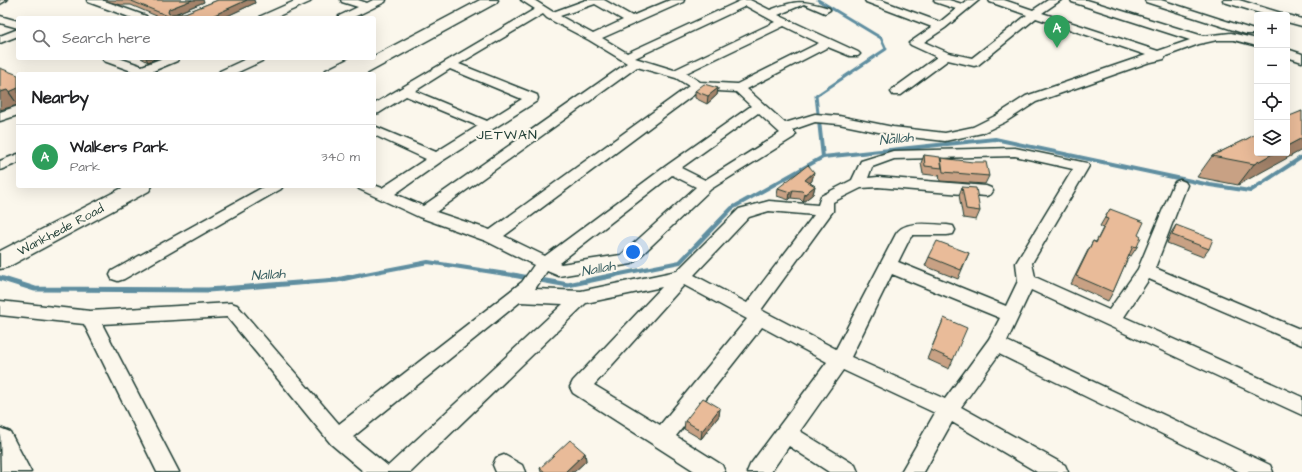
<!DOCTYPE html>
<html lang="en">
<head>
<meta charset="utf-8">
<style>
  body { margin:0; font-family:"Architects Daughter",sans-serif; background:#f6f6f6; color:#202124 }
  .controls { position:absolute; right:12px; top:12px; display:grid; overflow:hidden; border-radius:4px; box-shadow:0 4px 16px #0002 }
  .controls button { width:36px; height:36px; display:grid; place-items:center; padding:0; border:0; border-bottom:1px solid #e0e0e0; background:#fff; color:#202124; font:20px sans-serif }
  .you { position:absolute; left:633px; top:252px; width:14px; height:14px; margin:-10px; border:3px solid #fff; border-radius:50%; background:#1a73e8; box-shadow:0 0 0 6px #1a73e833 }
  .badge { display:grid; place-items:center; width:26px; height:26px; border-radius:50%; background:#b45309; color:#fff; font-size:13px; font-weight:700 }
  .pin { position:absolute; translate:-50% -33px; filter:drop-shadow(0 1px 2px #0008) }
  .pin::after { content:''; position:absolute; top:21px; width:14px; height:12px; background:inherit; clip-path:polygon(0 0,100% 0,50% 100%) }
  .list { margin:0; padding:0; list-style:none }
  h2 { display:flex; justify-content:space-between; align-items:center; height:52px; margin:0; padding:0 16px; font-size:17px }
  h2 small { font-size:13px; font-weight:400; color:#757577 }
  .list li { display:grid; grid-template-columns:26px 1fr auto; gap:12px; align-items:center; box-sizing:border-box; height:64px; padding:0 16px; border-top:1px solid #e0e0e0 }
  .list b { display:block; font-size:15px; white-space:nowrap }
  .list p { margin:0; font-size:13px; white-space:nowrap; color:#757577 }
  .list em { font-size:13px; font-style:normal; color:#757577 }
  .icon { flex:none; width:22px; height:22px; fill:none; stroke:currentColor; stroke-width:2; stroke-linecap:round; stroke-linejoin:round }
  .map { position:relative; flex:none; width:1302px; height:472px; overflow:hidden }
  .search { position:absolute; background:#fff; box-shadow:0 4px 16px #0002; left:16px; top:16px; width:360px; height:44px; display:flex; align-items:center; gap:10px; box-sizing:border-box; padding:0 14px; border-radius:4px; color:#757577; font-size:15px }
  .panel { position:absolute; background:#fff; box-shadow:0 4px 16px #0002; left:16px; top:72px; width:360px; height:116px; border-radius:4px }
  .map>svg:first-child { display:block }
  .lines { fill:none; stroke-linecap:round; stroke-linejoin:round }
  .stream-far2 { stroke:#5e8ea0; stroke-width:3 }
  .stream-far1 { stroke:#5e8ea0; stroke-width:4 }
  .stream { stroke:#5e8ea0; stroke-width:5 }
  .minor-casing { stroke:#1f3d34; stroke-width:3 }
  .secondary-casing { stroke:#1f3d34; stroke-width:3 }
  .minor { fill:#fbf7ec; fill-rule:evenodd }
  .secondary { fill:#fbf7ec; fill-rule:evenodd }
  .wall { fill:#c8a184; stroke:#1f3d34 }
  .shaded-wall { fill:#a3836b; stroke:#1f3d34 }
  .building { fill:#e9bb99; stroke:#1f3d34 }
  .labels { text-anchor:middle; stroke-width:4; stroke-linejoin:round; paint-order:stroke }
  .street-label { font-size:13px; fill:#1f3d34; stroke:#fbf7ec }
  .neighbourhood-label { font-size:14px; letter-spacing:1px; fill:#1f3d34; stroke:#fbf7ec }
  .water-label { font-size:14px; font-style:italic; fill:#395f61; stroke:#fbf7ec }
</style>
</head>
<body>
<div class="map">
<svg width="1302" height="472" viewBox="0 0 1302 472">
  <rect width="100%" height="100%" fill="#fbf7ec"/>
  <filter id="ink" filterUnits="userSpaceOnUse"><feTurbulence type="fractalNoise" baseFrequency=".025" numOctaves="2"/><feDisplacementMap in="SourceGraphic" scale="8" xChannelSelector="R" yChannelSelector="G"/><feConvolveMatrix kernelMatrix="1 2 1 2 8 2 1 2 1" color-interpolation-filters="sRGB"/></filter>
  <g filter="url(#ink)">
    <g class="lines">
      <path class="stream-far2" d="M818 0 881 38 886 49 816 96 819 122"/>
      <g class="stream-far1">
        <path d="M819 121 823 157"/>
        <path d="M355 276 428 262 519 276"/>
        <path d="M610 276 680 262 732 208 823 157 995 139 1210 185 1250 191 1302 157"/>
      </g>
      <g class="stream">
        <path d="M513 275 529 278"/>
        <path d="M0 278 35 289 208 290 337 280 360 275"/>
        <path d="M535 279 568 285 615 275"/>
      </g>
      <defs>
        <g id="minor">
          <path d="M0 0H7L0 4Z"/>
          <path d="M87 0H102L146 16 147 18H132L88 2Z"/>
          <path d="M297 0H311L310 2 274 18H260L261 16Z"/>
          <path d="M341 0H358L367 3 373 0H386L385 2 352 18H338L339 16 358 7 342 2Z"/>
          <path d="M521 0H534L553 12 586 0H604L632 16 670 0H684L683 2 602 38 627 53 742 0H750L770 10C796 0 802 0 829 8L830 10 825 13 804 4 778 15 858 52 860 54 858 56H850L828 47 747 89 785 123 815 114 839 116 893 127 945 133 973 127 995 116 1026 96 1146 55 1036 18 978 65 974 66 948 60 901 95H893L891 92 893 89 937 57 911 45 909 43 932 27 866 2 865 0H880L940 22 956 9 935 2 934 0H949L962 4 967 0H979L945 28 924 42 949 53 972 58 1027 15 990 2 989 0H1004L1033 10 1048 0H1061L1042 13 1158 51 1190 40 1072 2 1071 0H1087L1203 36 1231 33 1257 39V46L1234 40H1217L1199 44 1166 56 1164 59 1147 63 1036 102 1005 122 982 133 945 141 893 135 839 124 815 122 792 130 796 134 794 137 711 189 632 264 559 276 547 271 535 289 581 291 677 271 739 209 769 201 818 205 821 196 852 180 861 161 893 151 1015 148 1082 162 1087 163 1089 166 1032 263 1035 277 1109 310 1138 269 1173 185 1175 182 1180 180 1185 182 1187 185 1155 268 1302 330V345L1149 279 1124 317 1302 397V415L1031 290 1007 341 1270 465 1273 472H1240L999 354 961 407 1065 465 1068 472H1037L952 422 924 472H901L935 413 843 370 800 431 855 465 858 472H829L789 446 771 472H747L750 465 827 362 762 327 676 436 722 465 725 472H696L573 393 570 387 573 381 662 287 586 303 411 472H364L331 444 227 317 102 324 179 472H157L84 324 0 315V301L90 311 231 303 237 305 339 424 522 282 534 265 486 241 419 217 359 189 357 186H374V185L382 188 426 159 374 135V126L436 152 478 126 406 96 379 113 374 114V104L535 9ZM595 4 623 20 593 34 560 16ZM746 6 775 22 674 70 635 58ZM543 14 547 18 589 40 627 63 423 206 395 194 442 161 537 101 538 98 537 95 459 64ZM784 26 819 43 737 84 700 82 686 73ZM637 67 676 78 689 86 490 230 436 212ZM450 69 522 99 487 121 415 91ZM700 90 736 92 751 106 666 166 545 256 504 236ZM758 113 780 133 705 180 681 168ZM1015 156 1073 169 1016 263 1018 281 1006 306 898 262 910 238 913 235H947L953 234 955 230 953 226 947 225C932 225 905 219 896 234L836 349 761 310 830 215 833 211V202L861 188 878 187 986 196 991 194 993 191 991 188 986 186 878 177 868 178 872 167 894 159ZM672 175 696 187 621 255 561 264 559 263ZM769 211 814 215 747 303 694 275 749 217ZM892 274 1000 318 989 339 945 399 851 357ZM684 285 747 319 660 425 594 385ZM520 302 563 304 388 466 353 437Z"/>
          <path d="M1145 0H1161L1254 30 1256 32 1254 34H1246L1146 2Z"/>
          <path d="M1223 0H1239L1281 13 1282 15H1266L1224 2Z"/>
          <path d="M1286 15C1291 15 1297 18 1302 19V26L1287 22Z"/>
          <path d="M0 16 18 21V28L0 23Z"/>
          <path d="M18 29V36L0 43V36Z"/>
          <path d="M1287 49 1302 54V62L1287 57Z"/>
          <path d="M102 58H119L142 66 163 58H179L177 61 153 71 157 74H140L104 61Z"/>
          <path d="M248 58H264L262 61 234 74H218L220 71Z"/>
          <path d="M18 106V115L0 121V112Z"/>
          <path d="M18 154V163L0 170V161Z"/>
          <path d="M265 186H283L281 189 124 279 118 281 112 279 110 275 112 271Z"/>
          <path d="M504 455 522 465 525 472H496L493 465 496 458Z"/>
        </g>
        <g id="secondary">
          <path d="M480 0H498L496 3 366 74H324L326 70 350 58H374V56Z"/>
          <path d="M126 186H152L149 191 8 267 0 269V251Z"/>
          <path d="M0 428 10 432 31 472H1Z"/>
        </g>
      </defs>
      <use href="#minor" class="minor-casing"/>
      <use href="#secondary" class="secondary-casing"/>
      <use href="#minor" class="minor"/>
      <use href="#secondary" class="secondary"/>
    </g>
    <g class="wall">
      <path d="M103 0H203L204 2 175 14 185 13 218 0H254L255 3 223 18H161L131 5H121Z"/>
      <path d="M141 58H157L148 62Z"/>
      <path d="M718 88 717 95 707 104 695 98V91Z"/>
      <path d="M1302 111 1238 185 1197 177 1212 156 1247 139Z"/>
      <path d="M924 155 940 160 941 158 989 176 985 184 940 181 939 174V176L923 174 921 163Z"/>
      <path d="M812 181 810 183 815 186 813 194 803 202 800 199 791 198 789 200 777 196 778 188Z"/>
      <path d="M962 187 980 211 976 220 963 218 959 195Z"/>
      <path d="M1110 209 1138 235 1137 247 1131 256 1129 255 1113 292 1108 301 1071 284 1088 250 1093 241 1096 242 1103 228 1100 226Z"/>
      <path d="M1176 225 1209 249 1203 257 1167 243 1171 233Z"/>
      <path d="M969 253 958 279 925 266 929 257Z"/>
      <path d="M944 318 953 360 949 369 927 359Z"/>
      <path d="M720 408 719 416 701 439 684 429 685 421Z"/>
      <path d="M585 453 586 461 574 472H541L540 468Z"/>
    </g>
    <g class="shaded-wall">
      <path d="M192 0H203L204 2 172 15 171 17 168 12 169 9Z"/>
      <path d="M247 0H254L255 3 223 18H213L212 16Z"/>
      <path d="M146 58H157L148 62Z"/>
      <path d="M18 88V105L9 92Z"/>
      <path d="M718 88 717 95 707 104 708 96Z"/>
      <path d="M7 90 18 105 0 110V92Z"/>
      <path d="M1302 138V150L1238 185 1254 164 1274 153H1287V146Z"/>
      <path d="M814 172 812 181 803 188 805 180Z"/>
      <path d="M815 186 813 194 803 202 805 194Z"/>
      <path d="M793 190 791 198 789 200 790 192Z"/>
      <path d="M720 408 719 416 701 439 702 431Z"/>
      <path d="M585 453 586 461 574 472H565Z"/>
    </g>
    <g class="building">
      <path d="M129 0H192L169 9 168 12 169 14 185 13 218 0H247L212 16 217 18H173Z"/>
      <path d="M0 68 18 75V88L9 92 7 90 0 92Z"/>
      <path d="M704 84 718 88 708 96 695 91Z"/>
      <path d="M1302 111V138L1287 146V117Z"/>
      <path d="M1257 133V153H1274L1254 164 1212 156 1247 139Z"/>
      <path d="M924 155 940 157 942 168 925 166Z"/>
      <path d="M941 158 973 162H986L989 176 943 172Z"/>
      <path d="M808 165 814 172 805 180 815 186 805 194 802 191 793 190 790 192 778 188Z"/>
      <path d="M962 187 976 188 980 211 966 209Z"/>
      <path d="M1110 209 1144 222 1138 235 1141 237 1137 247 1133 246 1113 292 1076 276 1093 241 1096 243 1108 219 1105 218Z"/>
      <path d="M1176 225 1213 239 1209 249 1172 235Z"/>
      <path d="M937 241 969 253 961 270 929 257Z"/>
      <path d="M944 318 967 328 953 360 931 350Z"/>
      <path d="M703 398 720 408 702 431 685 421Z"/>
      <path d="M570 440 585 453 565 472H545L540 468Z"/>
    </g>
  </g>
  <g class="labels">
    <g class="street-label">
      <text transform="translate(60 229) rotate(-28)" y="5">Wankhede Road</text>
    </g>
    <g class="neighbourhood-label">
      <text x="507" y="139">JETWAN</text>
    </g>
    <g class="water-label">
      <text transform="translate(896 138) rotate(-6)" y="5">Nallah</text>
      <text transform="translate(598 268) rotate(-11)" y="5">Nallah</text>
      <text transform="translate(268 274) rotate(-4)" y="5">Nallah</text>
    </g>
  </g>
</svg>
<div class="controls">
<button>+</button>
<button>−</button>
<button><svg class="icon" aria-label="locate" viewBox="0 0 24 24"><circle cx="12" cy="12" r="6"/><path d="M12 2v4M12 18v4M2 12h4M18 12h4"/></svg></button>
<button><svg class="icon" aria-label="layers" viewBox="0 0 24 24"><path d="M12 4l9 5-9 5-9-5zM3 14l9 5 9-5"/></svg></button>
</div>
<div class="you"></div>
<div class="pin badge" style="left:1057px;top:48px;background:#2e9e5b">A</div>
<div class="search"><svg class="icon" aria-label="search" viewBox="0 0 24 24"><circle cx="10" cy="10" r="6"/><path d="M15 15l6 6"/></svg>Search here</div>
<section class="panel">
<h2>Nearby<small></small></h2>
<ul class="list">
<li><span class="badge" style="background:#2e9e5b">A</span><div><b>Walkers Park</b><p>Park</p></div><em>340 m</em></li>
</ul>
</section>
</div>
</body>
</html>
